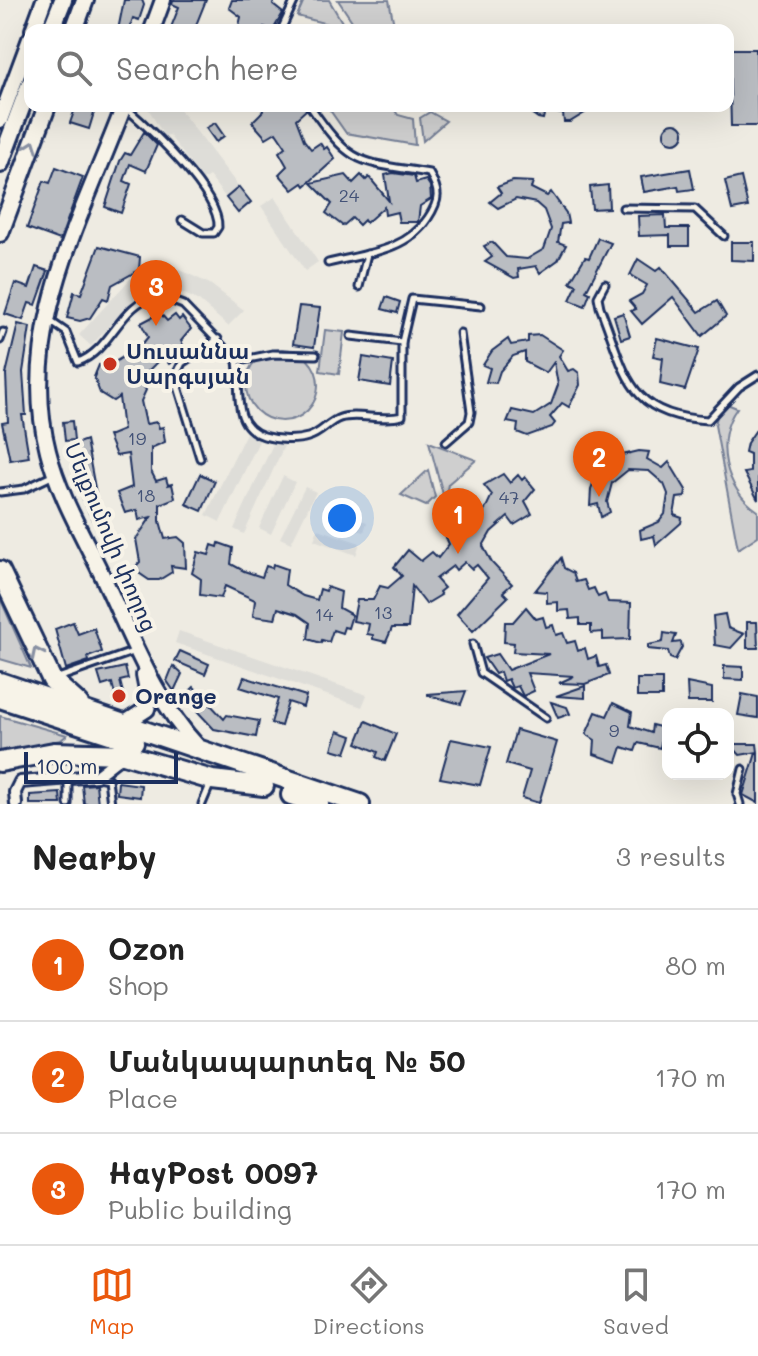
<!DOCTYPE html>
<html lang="en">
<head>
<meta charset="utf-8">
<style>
  body { margin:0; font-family:Mali,"Noto Sans Armenian",sans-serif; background:#f6f6f6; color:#222 }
  .controls { position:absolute; right:24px; bottom:24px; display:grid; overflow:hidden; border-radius:16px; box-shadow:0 8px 32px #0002 }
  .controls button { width:72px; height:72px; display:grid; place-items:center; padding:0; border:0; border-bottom:2px solid #e0e0e0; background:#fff; color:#222; font:40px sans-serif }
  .scale { position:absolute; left:24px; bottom:20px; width:154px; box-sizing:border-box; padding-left:8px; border:4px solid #1b2f5e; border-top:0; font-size:22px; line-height:28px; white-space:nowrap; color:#1b2f5e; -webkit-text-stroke:6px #f7f3e8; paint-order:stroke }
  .you { position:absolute; left:342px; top:518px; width:28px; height:28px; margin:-20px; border:6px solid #fff; border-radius:50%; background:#1a73e8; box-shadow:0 0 0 12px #1a73e833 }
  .badge { display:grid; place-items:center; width:52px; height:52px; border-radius:50%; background:#ea580c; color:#fff; font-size:26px; font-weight:700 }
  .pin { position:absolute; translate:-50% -66px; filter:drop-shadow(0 2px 4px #0008) }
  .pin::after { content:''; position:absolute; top:42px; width:28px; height:24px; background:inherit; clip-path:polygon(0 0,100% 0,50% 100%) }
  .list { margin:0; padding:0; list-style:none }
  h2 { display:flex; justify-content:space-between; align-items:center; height:104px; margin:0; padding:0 32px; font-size:34px }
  h2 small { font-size:26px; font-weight:400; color:#767676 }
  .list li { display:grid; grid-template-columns:52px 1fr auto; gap:24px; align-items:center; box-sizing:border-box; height:112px; padding:0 32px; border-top:2px solid #e0e0e0 }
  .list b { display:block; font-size:30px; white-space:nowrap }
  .list p { margin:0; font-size:26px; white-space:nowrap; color:#767676 }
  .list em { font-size:26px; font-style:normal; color:#767676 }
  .icon { flex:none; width:44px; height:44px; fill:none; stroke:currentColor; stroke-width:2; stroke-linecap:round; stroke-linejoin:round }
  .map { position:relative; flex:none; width:758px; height:804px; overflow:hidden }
  .search { position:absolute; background:#fff; box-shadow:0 8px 32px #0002; left:24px; right:24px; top:24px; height:88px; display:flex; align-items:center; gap:20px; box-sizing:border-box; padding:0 28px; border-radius:16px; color:#767676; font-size:30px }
  .sheet { height:440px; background:#fff }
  nav { display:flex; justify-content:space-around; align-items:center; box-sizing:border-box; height:112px; border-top:2px solid #e0e0e0; background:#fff; font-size:22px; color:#767676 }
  nav a { display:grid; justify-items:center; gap:4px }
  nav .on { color:#ea580c }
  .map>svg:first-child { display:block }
  .built { fill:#deddd8 }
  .green { fill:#cfcfcf; stroke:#757f96; stroke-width:2 }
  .building { fill:#babdc2; stroke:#1b2f5e; stroke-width:2 }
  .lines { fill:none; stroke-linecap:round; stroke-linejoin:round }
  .lane-casing { stroke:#1b2f5e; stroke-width:11 }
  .street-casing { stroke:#1b2f5e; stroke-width:16 }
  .secondary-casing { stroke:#1b2f5e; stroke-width:20 }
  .primary-casing { stroke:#1b2f5e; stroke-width:22 }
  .highway-casing { stroke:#1b2f5e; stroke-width:24 }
  .lane { stroke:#f7f3e8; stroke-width:5 }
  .street { stroke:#f7f3e8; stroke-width:10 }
  .secondary { stroke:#f7f3e8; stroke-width:14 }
  .primary { stroke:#f7f3e8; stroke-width:16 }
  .highway { stroke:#f7f3e8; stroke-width:18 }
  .oneway { stroke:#8991a3 }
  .poi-dot { fill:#c8321e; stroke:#f7f3e8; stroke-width:3 }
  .labels { text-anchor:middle; stroke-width:8; stroke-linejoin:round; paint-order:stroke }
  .number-label { font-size:18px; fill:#435277 }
  .poi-label { font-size:22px; font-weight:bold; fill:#1b2f5e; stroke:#f7f3e8; text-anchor:start }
  .street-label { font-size:22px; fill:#1b2f5e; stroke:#f7f3e8 }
</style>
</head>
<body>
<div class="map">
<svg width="758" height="804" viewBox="0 0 758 804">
  <rect width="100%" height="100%" fill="#eeebe2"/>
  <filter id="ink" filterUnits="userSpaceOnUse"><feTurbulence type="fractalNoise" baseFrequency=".0125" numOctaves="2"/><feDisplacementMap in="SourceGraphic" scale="16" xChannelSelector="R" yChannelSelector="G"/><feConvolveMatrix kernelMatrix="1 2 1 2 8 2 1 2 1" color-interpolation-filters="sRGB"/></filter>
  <g filter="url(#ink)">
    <g class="built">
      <path d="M142 106H177L239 187 226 198 209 176 203 180 169 135 164 136 148 108Z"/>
      <path d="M275 197 318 262 305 271 261 206Z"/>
      <path d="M152 266 176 268 210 284 244 310 228 326 199 301 170 287H154L143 289 91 346 79 335 131 278Z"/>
      <path d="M246 433 260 439 220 522 206 515Z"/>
      <path d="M274 442 284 446 244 534 234 529Z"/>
      <path d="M283 476 295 482 271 534 259 528Z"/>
      <path d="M305 487 316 492 291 543 280 538Z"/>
      <path d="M333 511 367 522 364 532 330 521Z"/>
      <path d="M318 529 360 543 356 555 314 540Z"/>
      <path d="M179 631 367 695 362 707 175 643Z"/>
    </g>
    <g class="green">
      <path d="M304 0H329L346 29 297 16Z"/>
      <path d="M338 0H389L395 30H358Z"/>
      <path d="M327 106H392L398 115 413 119 415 145 346 133Z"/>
      <path d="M430 112 446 121 423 141 420 118Z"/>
      <path d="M325 330 344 332 339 374 320 371Z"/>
      <circle cx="282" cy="385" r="36"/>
      <path d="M727 404 737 408C713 440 725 490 758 511V536L738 549 715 425 718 412Z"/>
      <path d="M429 442 476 460 448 484 445 502Z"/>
      <path d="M428 470 435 497 426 506 401 495Z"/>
      <path d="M0 598 31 668 0 659Z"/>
      <path d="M0 716 67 735 61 740 0 752Z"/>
    </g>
    <g class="building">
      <path d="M124 0H142L144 5 139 20 133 18 129 30H118Z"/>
      <path d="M173 0H206L194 30H170L179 7 172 4Z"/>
      <path d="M232 0H274L273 5 283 13 273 30 264 27 262 30H238L241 17 229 8Z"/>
      <path d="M729 49H756L758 126H731Z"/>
      <path d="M76 106H96L89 129 70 123Z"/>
      <path d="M262 106H305L306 110 296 119 304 140 311 149 320 143 324 149 327 147 335 159 305 186 303 183 293 190 279 174 287 166 279 152 286 147 276 132 266 138 252 122 263 111Z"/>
      <path d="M521 106H596L570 122H564L563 114 545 111 543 119 538 118Z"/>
      <circle cx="674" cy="133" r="10"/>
      <path d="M215 123 224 136 216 142 206 128Z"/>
      <path d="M144 132 157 145 146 171 130 164 124 181 131 184 121 213 105 207 120 161 125 153 130 155Z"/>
      <path d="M56 167 83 177 60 240 27 228 44 181 50 183Z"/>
      <path d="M690 169 694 189 679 191 678 186 644 192 641 177Z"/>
      <path d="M393 173 414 176 416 183 426 180 430 186 431 199 420 206 418 222H399L397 212 385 215 384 207 366 223 364 220 359 225 352 218 343 226 326 213 332 204 311 183 346 175 353 183 361 175 366 180 369 177 389 201 385 175Z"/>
      <path d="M741 177 748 207 732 210 725 181Z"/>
      <path d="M513 181 533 182 531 188 547 196 551 192 566 213 568 223 561 224 558 242 566 245 558 260 540 273 536 266 518 269 519 277 514 278 485 262 492 257 484 246 492 242 506 257 527 259 544 249 551 229 544 210 536 203 516 199 498 208 490 202 501 193 497 187Z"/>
      <path d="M608 185 609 208 592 209 590 187Z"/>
      <path d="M239 187 251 202 238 213 226 198Z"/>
      <path d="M665 215 666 228H689V246H670V235L639 236 638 216Z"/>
      <path d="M598 238 611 243 586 291 590 293 585 306 570 300 577 285 570 282 585 257 589 258Z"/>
      <path d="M731 242H754V261L731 260Z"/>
      <path d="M99 246 140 257 139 270 112 285 108 300 103 298 90 318 80 321 67 318 74 292 81 294Z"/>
      <path d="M638 259 656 271 661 267 699 312 717 301 726 316 702 336 673 297 642 324 631 311 636 309 629 301 642 294 647 285 630 275Z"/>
      <path d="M36 267 48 271 36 305 29 303 23 320 5 314 15 283 29 288Z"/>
      <path d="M386 297 400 302 397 313 382 309Z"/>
      <path d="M299 306 320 308 314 347 293 344Z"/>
      <path d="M160 313 167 321 175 315 179 320 182 317 191 329 181 341 187 353 169 364 163 356 139 380 146 390 141 401 146 424 157 422 159 428 163 427 165 442 151 448V471L156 481 166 478 168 485 172 484 175 498 160 504V521L165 539 178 537 185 543 186 568 171 566 172 572 159 580H149L133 569 140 562 136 539 151 517 139 520 137 510 125 513 117 493 132 487 128 454 116 456 108 436 123 430 119 397 113 401 100 393 94 377 99 365 107 367 126 355H133L148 337 141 323Z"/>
      <path d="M623 313 630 336 621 339 614 316Z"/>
      <path d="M18 324 30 327 23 372 26 415H22L29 457 10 460 2 423 8 422 6 374Z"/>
      <path d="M540 335 563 350 559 356 568 371 574 369 579 373 580 385 569 407 562 403 550 417 555 423 552 427 527 436 517 432 518 424 507 422 512 410 534 415 551 404 558 385 554 362 546 373 525 362V352L513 356 500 371 496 383 486 382 490 368 483 365 492 351 508 339 511 345 528 342V336Z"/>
      <path d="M657 338 699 349 685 390 660 384 663 358 653 356Z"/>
      <path d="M363 357 393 362 390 386 359 381Z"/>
      <path d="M72 421 74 440 65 441 63 422Z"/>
      <path d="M758 427V500L744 473 750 472V454L745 452 747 443Z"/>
      <path d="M86 440 100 515 92 519 78 487 70 446Z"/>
      <path d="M639 451 649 452 647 459 663 468 669 462 686 490 685 497 677 498 674 515 682 518 681 523 656 545 654 536 641 539 640 530 659 522 665 514 668 494 664 484 649 471 628 470 612 483 607 502 610 512 601 517 598 504 590 506 591 489 598 471 604 474 617 463 614 457Z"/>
      <path d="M200 474 215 481 202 511 186 504Z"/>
      <path d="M503 474 510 483 518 475 522 480 525 477 535 489 525 501 532 514 514 525 508 517 491 532 483 546 492 563 512 584 503 592 508 597 473 631 457 614 488 578 477 565 472 569 465 562 456 570 453 566 436 579 444 588 439 592 441 595 426 604 412 586 408 628H392L386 642 373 639V635L367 634 369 624 353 621 357 600H373L380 586 388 588 402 576 394 567 408 550 421 561 432 552 438 558 449 544 442 529 461 519 468 527 483 514 492 495 484 485Z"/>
      <path d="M219 543 233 548 231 564 244 571 262 577 266 566 272 568 273 564 287 569 285 585 303 596 317 600 320 589 326 591 327 587 341 592 339 608 352 615 348 628 344 627 342 633 333 630 329 642 322 640 321 643 308 639 310 623 297 614 278 608 275 619 253 616 255 600 225 586 221 598 200 595 201 579 192 573 198 552 209 555 212 545 218 547Z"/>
      <path d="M561 558 564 568 573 573 576 582 584 580 588 590 594 588 598 597 605 594 608 602 631 603 630 639 603 640V632L591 633V625H580V618L570 619 569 610 558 611V602L547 603V592L535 591Z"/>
      <path d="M526 607 536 619 543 617 546 627 553 625 556 635 563 633 567 643 575 641 578 651 585 648 588 659 596 656 599 667 606 665 609 675 585 684 559 683 574 676 527 673 534 691 523 696 518 686 512 688 508 679 503 681 500 672 495 674 484 658 497 654 508 670 549 654 513 652 514 643 504 642 505 622H513Z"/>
      <path d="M725 614 728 628 744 634 731 648 715 645 713 616Z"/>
      <path d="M73 622 78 634 94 628 102 652 88 657 89 661 66 669 55 629Z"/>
      <path d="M747 622H757L758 648H747Z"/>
      <path d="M664 633 676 635 673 643 681 642 682 647 675 660 670 658 668 651 648 649V645L663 642Z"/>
      <path d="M180 651 209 664 205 674 175 661Z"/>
      <path d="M173 666 182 674 174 691 167 681Z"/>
      <path d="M724 666 743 667V680L724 679Z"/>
      <path d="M125 667 128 679 120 681 125 701 117 703 112 683 102 686 98 673Z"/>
      <path d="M244 677 306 696 303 707 288 702 281 726 271 723 278 699 240 687Z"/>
      <rect x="637" y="679" width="25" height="18"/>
      <path d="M687 683 712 688V702H688Z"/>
      <path d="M585 686V698L556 696Z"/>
      <path d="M194 687 224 719 227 715 259 721 256 737 214 729 184 697Z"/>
      <path d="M466 691 461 704 428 695V694Z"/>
      <path d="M742 694 758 697V718L738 715Z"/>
      <path d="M551 702 567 707 570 714 558 718Z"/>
      <path d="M613 703 632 712 630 726 651 733 652 725 664 728 660 748 638 743 635 751 622 747 617 762 594 754 595 740 586 734 596 712 607 716Z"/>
      <path d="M366 721 396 734 385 761 376 757 378 752 357 743Z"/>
      <path d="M516 730 557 742 539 803 522 798 530 771 506 764Z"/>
      <path d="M338 731 352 736 346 753 332 749Z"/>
      <path d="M451 739 491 747 480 785 440 778Z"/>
      <path d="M730 744H757L758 752 740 755Z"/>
      <path d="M756 753H758V803L743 795Z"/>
      <path d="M118 782 141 785 140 797 117 794Z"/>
      <path d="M96 784 98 804H84L82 785Z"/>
      <path d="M60 793 61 804H30V795Z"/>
    </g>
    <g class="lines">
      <defs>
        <g id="lane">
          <path d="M281 30 295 0"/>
          <path d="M310 106C352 167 358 161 429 173 440 191 440 200 428 218 407 251 364 254 328 263"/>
          <path d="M125 107C149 128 220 194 218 227L214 233H203L182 220"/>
          <path d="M623 208 695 209 724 236"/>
          <path d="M605 284 598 297 600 307C626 372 626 416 708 420L739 387 758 375"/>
          <path d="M359 287 367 254"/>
          <path d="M50 321 66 332 78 362C112 350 119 304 157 295L183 305 237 361C241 390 231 426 264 436 277 440 295 441 308 437 321 434 328 422 340 418 357 412 381 422 402 416V342L412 299 481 306"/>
          <path d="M351 336 402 342"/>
          <path d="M0 340 3 332"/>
          <path d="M238 361 273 354 316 355"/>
          <path d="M446 442 469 422 471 412 460 333"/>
          <path d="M200 458 175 377 182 363 218 339"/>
          <path d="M0 492 24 489 54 475"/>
          <path d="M473 644 481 673 546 718"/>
          <path d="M58 678 135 651"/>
          <path d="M68 777V804"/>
          <path d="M98 777 108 779 111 804"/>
          <path d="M202 804 210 785"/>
          <path d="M740 804 737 794 743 769"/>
        </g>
        <path id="street" d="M16 804 15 792 20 782 96 776 123 755"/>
        <g id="secondary">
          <path d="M33 30 44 0"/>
          <path d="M152 30 163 0"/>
          <path d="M124 106C83 215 17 331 48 451 60 500 89 545 109 590 135 646 157 703 199 748"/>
          <path d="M0 120 30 39"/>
          <path d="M122 725 147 709 149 701 144 675"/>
        </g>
        <g id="primary">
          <path d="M51 30 63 0"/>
          <path d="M74 30 85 0"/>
          <path d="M0 164 30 84"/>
          <path d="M0 233 47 106"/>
        </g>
        <g id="highway">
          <path d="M0 571 52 680 79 704"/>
          <path d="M0 682 360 804"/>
          <path d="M0 698 134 742"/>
          <path d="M0 762 54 752 124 754 212 780 264 786"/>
          <path d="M291 795 319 804"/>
        </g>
      </defs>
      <use href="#lane" class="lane-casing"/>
      <use href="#street" class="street-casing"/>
      <use href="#secondary" class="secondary-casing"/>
      <use href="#primary" class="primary-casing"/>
      <use href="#highway" class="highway-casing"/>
      <use href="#lane" class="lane"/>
      <use href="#street" class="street"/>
      <use href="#secondary" class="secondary"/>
      <use href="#primary" class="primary"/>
      <use href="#highway" class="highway"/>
    </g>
    <defs><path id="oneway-chevron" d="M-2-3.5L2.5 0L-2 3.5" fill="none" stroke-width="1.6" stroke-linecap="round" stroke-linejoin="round" transform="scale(2)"/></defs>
    <g class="oneway">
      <use href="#oneway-chevron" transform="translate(32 146) rotate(-70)"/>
      <use href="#oneway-chevron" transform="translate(37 653) rotate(-116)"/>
    </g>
  </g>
  <g class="poi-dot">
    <circle cx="110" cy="364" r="8"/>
    <circle cx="119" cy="696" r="8"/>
  </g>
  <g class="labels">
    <g class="number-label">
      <text x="349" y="202">24</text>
      <text x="137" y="445">19</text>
      <text x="146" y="502">18</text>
      <text x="509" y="504">47</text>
      <text x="383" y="619">13</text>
      <text x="324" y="621">14</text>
      <text x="614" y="737">9</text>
    </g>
    <g class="poi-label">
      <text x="126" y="359">Սուսաննա<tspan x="126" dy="25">Սարգսյան</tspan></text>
      <text x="135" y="704">Orange</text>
    </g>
    <g class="street-label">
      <text transform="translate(111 537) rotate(67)" y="8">Մելքումովի փողոց</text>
    </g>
  </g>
</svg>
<div class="controls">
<button><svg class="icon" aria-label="locate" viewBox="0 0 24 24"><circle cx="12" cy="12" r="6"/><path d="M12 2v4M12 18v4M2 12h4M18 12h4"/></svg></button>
</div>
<div class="scale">100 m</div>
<div class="you"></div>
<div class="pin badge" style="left:458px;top:554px">1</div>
<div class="pin badge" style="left:599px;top:497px">2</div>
<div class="pin badge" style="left:156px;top:326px">3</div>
<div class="search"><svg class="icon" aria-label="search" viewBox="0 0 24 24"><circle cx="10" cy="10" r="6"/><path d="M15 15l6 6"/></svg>Search here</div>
</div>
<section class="sheet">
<h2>Nearby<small>3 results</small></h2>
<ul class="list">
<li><span class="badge">1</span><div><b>Ozon</b><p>Shop</p></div><em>80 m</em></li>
<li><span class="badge">2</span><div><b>Մանկապարտեզ № 50</b><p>Place</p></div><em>170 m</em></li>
<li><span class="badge">3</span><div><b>HayPost 0097</b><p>Public building</p></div><em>170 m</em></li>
</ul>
</section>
<nav>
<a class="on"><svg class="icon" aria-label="map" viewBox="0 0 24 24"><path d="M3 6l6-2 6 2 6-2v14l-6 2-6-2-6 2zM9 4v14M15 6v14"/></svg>Map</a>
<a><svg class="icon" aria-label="directions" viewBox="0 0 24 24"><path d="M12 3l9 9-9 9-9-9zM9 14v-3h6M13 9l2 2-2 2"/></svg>Directions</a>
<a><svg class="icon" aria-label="saved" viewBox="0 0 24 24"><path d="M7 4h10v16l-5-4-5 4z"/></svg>Saved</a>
</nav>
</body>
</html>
